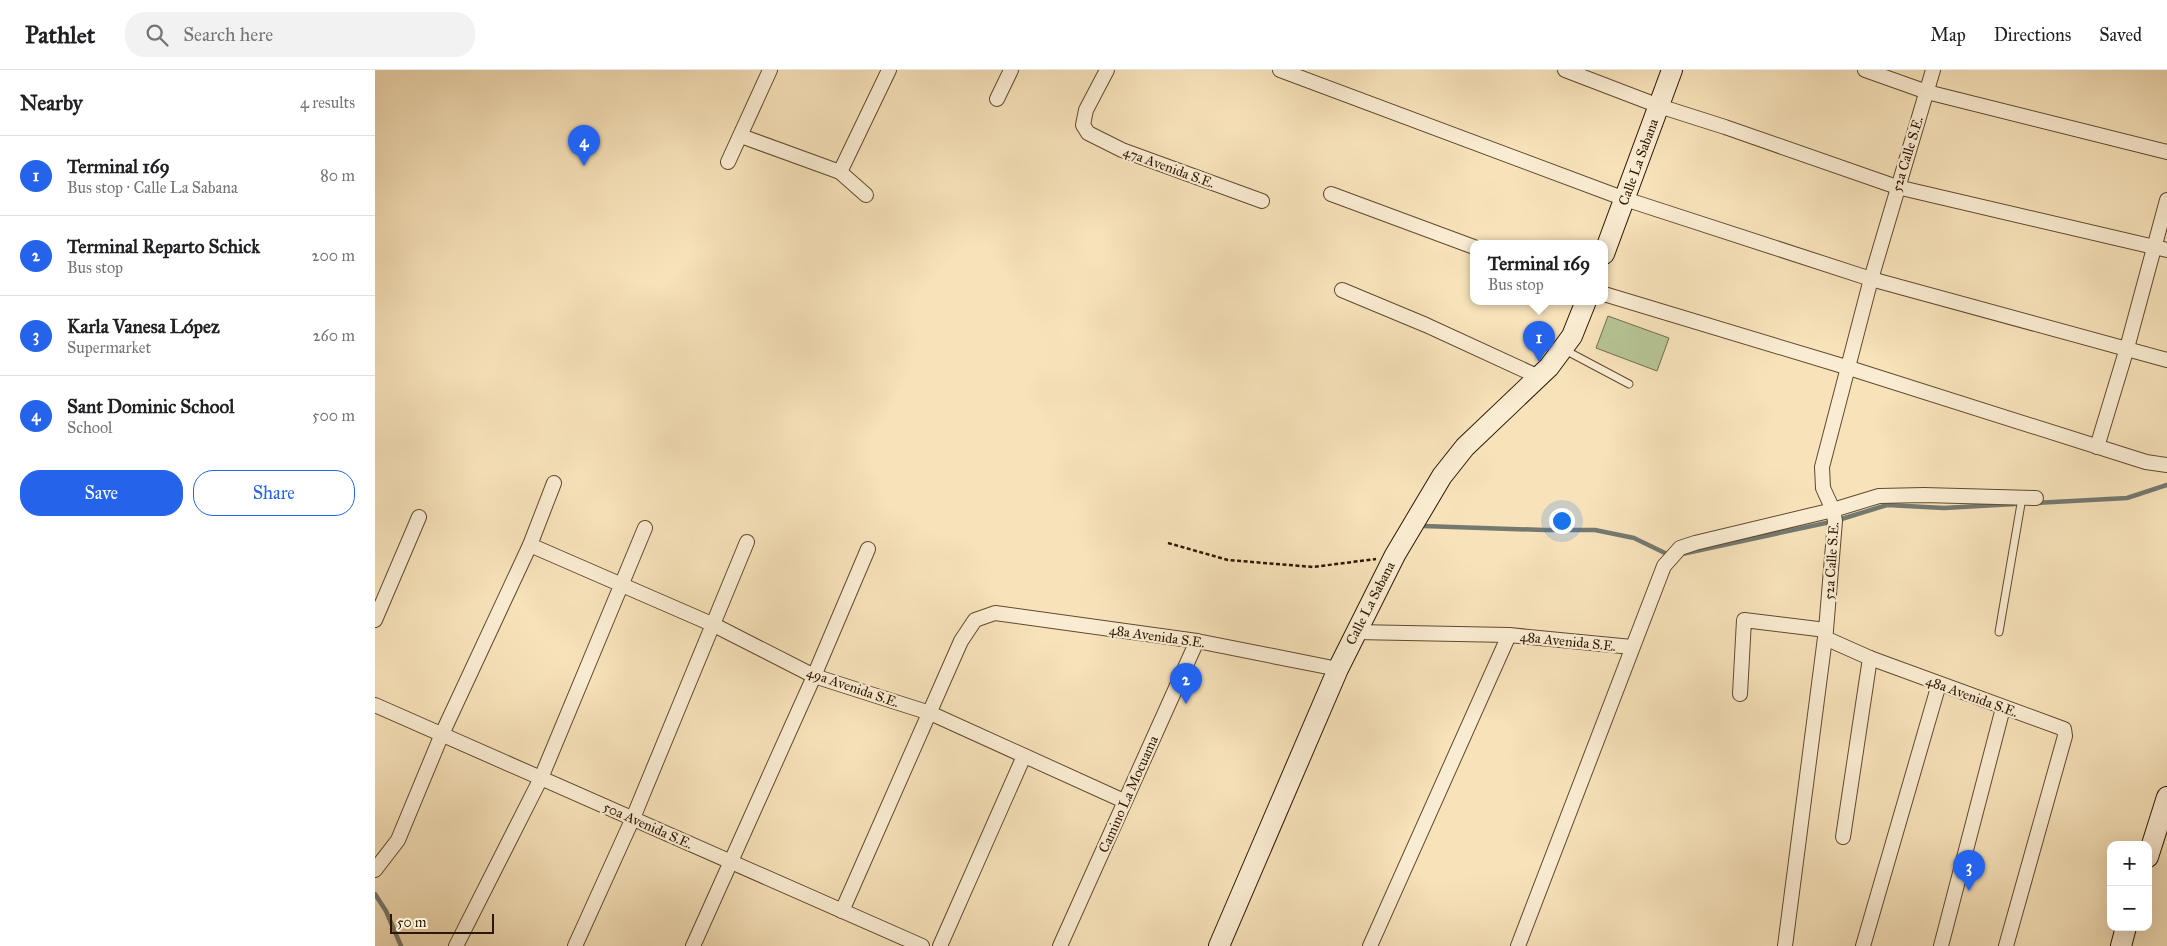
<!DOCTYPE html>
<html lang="en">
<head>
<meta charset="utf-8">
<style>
  body { margin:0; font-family:"IM FELL Great Primer",serif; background:#f2f2f2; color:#202124 }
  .controls { position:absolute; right:15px; bottom:15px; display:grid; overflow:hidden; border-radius:10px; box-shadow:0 5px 20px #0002 }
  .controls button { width:45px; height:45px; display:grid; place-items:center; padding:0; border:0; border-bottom:1px solid #e0e0e0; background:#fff; color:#202124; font:25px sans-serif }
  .scale { position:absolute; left:15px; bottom:12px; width:104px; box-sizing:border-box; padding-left:5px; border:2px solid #2e1700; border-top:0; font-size:14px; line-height:18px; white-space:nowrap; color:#2e1700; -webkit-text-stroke:4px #faecd2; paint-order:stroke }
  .you { position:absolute; left:1186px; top:450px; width:18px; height:18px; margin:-12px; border:4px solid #fff; border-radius:50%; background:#1a73e8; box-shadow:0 0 0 8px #1a73e833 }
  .badge { display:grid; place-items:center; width:32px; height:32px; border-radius:50%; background:#2563eb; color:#fff; font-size:16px; font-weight:700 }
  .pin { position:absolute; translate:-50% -41px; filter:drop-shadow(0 1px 2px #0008) }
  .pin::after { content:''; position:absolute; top:26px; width:18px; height:15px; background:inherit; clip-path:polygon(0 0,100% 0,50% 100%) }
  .popup { position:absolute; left:1095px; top:170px; width:138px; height:65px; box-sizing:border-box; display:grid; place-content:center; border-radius:10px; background:#fff; filter:drop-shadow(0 1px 4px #0005); font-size:16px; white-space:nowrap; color:#757577 }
  .popup b { font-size:19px; color:#202124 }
  .popup::after { content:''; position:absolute; left:50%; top:100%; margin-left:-10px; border:10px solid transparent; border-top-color:#fff }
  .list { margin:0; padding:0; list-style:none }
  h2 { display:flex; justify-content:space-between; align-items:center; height:65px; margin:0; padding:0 20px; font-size:21px }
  h2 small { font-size:16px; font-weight:400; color:#757577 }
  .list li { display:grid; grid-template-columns:32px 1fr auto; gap:15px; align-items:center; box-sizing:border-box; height:80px; padding:0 20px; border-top:1px solid #e0e0e0 }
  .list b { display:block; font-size:19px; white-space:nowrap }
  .list p { margin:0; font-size:16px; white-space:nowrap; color:#757577 }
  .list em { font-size:16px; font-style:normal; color:#757577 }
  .actions { display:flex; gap:10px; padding:15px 20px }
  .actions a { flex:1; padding:11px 0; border:1px solid #2563eb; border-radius:20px; text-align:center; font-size:18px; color:#2563eb }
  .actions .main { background:#2563eb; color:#fff }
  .icon { flex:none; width:28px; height:28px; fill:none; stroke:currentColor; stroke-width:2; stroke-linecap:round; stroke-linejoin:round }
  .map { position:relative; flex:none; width:1792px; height:876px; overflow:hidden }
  header { display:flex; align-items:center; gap:30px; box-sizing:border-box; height:70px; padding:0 25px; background:#fff; border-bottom:1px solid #e0e0e0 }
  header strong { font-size:24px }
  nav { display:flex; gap:28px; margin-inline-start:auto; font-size:18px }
  .search { width:350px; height:45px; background:#f2f2f2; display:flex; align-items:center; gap:12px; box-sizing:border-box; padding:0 18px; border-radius:20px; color:#757577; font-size:19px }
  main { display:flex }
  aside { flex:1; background:#fff }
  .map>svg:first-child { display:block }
  .green { fill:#b6c495; stroke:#726e4a }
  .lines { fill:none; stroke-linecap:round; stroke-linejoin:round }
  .stream { stroke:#747970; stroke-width:4.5 }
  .lane-casing { stroke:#604a2e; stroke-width:9 }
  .street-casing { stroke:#604a2e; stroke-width:16 }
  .secondary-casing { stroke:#2e1700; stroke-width:22 }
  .path { stroke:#2e1700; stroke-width:2.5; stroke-dasharray:4 2.5; stroke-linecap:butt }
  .lane { stroke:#faecd2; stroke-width:7 }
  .street { stroke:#faecd2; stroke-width:14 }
  .secondary { stroke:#faecd2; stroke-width:20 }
  .labels { text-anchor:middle; stroke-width:4.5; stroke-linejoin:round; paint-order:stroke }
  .street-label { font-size:14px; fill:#2e1700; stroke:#faecd2 }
</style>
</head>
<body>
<header>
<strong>Pathlet</strong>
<div class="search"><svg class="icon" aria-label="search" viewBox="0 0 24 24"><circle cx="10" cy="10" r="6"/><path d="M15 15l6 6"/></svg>Search here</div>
<nav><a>Map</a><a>Directions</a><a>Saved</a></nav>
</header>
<main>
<aside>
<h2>Nearby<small>4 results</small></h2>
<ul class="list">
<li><span class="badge">1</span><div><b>Terminal 169</b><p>Bus stop · Calle La Sabana</p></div><em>80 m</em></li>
<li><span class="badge">2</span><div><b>Terminal Reparto Schick</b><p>Bus stop</p></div><em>200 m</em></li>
<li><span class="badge">3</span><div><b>Karla Vanesa López</b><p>Supermarket</p></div><em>260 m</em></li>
<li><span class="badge">4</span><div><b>Sant Dominic School</b><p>School</p></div><em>500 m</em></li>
</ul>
<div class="actions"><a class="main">Save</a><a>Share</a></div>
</aside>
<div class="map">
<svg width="1792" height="876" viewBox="0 0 1792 876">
  <rect width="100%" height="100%" fill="#f7e2ba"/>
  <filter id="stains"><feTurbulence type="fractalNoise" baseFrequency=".004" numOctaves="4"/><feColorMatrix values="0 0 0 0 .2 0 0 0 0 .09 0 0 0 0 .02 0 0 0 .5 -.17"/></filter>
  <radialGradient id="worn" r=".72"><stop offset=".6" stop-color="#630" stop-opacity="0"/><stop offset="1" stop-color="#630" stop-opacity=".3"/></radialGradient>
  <path class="green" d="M1233 246 1294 268 1282 301 1221 278Z"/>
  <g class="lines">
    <g class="stream">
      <path d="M1660 433 1752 428 1792 415"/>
      <path d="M1048 456 1169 460H1220L1259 468 1292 484"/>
      <path d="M1307 484 1460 451 1512 435 1569 438 1640 434"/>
      <path d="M0 824 11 841 26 876"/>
    </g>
    <defs>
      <g id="lane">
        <path d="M1188 279 1254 314"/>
        <path d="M1624 562 1647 428"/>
      </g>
      <g id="street">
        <path d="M732 0 711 40 708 55 713 63 747 80 887 131"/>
        <path d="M905 0 1250 129 1496 209 1792 290"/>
        <path d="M1190 0 1284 36 1350 57 1522 117 1792 180"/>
        <path d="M1490 0 1552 22 1792 82"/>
        <path d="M622 29 636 0"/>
        <path d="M366 66 465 102 491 125"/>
        <path d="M353 92 395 0"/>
        <path d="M465 102 514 0"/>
        <path d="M956 124 1099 177"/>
        <path d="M967 220 1051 255 1164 307"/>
        <path d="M1229 224 1471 297 1771 392 1792 395"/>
        <path d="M1722 377 1752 278 1792 130"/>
        <path d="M155 475 339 555 439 606 555 643 749 731"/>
        <path d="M0 550 44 447"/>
        <path d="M980 562 1134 565 1257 577"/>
        <path d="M1450 568 1495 588 1689 659 1690 666 1631 876"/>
        <path d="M1365 624 1369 550 1451 560"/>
        <path d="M0 635 547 876"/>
        <path d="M1468 767 1495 588"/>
        <path d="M0 800 23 770 67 664 155 475 179 413"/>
        <path d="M467 841 586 571 600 550 620 543 822 571 963 599"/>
        <path d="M81 876 166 708 270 458"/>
        <path d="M200 876 258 748 372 472"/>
        <path d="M318 876 436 613 493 479"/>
        <path d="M565 876 649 686"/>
        <path d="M685 876 822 571"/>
        <path d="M995 876 1134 565"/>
        <path d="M1143 876 1289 496 1305 478 1320 473 1458 440 1504 426 1549 425 1661 428"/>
        <path d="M1410 876 1451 560 1460 451 1458 440 1448 418 1447 397 1496 209 1558 0"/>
        <path d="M1488 876 1564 614"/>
        <path d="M1566 876 1628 638"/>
      </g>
      <g id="secondary">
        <path d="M1229 184 1297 0"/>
        <path d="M1773 787 1792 727"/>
        <path d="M844 876 963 599 1020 485 1067 406 1090 377 1174 297 1197 266 1211 231"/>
        <path d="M1746 876 1751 857"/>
      </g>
    </defs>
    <use href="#lane" class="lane-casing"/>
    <use href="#street" class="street-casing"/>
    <use href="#secondary" class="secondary-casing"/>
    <path class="path" d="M793 473 853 490 938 497 1001 489"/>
    <use href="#lane" class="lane"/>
    <use href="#street" class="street"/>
    <use href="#secondary" class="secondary"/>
  </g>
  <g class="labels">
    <g class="street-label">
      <text transform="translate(1532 84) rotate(-73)" y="5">52a Calle S.E.</text>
      <text transform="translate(1263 92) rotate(-70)" y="5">Calle La Sabana</text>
      <text transform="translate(794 97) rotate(20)" y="5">47a Avenida S.E.</text>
      <text transform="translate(1456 491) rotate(-86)" y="5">52a Calle S.E.</text>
      <text transform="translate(995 533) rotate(-63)" y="5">Calle La Sabana</text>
      <text transform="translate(782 566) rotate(8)" y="5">48a Avenida S.E.</text>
      <text transform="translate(1193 571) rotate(6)" y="5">48a Avenida S.E.</text>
      <text transform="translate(478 617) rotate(19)" y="5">49a Avenida S.E.</text>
      <text transform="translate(1597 626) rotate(20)" y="5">48a Avenida S.E.</text>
      <text transform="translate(753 724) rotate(-66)" y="5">Camino La Mocuama</text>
      <text transform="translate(273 755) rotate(24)" y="5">50a Avenida S.E.</text>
    </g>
  </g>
  <rect width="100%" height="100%" filter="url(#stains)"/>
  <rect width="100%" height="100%" fill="url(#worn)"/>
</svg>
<div class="controls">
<button>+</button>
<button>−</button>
</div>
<div class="scale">50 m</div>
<div class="you"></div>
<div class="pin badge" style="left:1164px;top:292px">1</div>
<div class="popup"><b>Terminal 169</b>Bus stop</div>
<div class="pin badge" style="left:811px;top:634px">2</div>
<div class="pin badge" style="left:1594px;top:821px">3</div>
<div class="pin badge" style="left:209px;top:96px">4</div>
</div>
</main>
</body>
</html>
